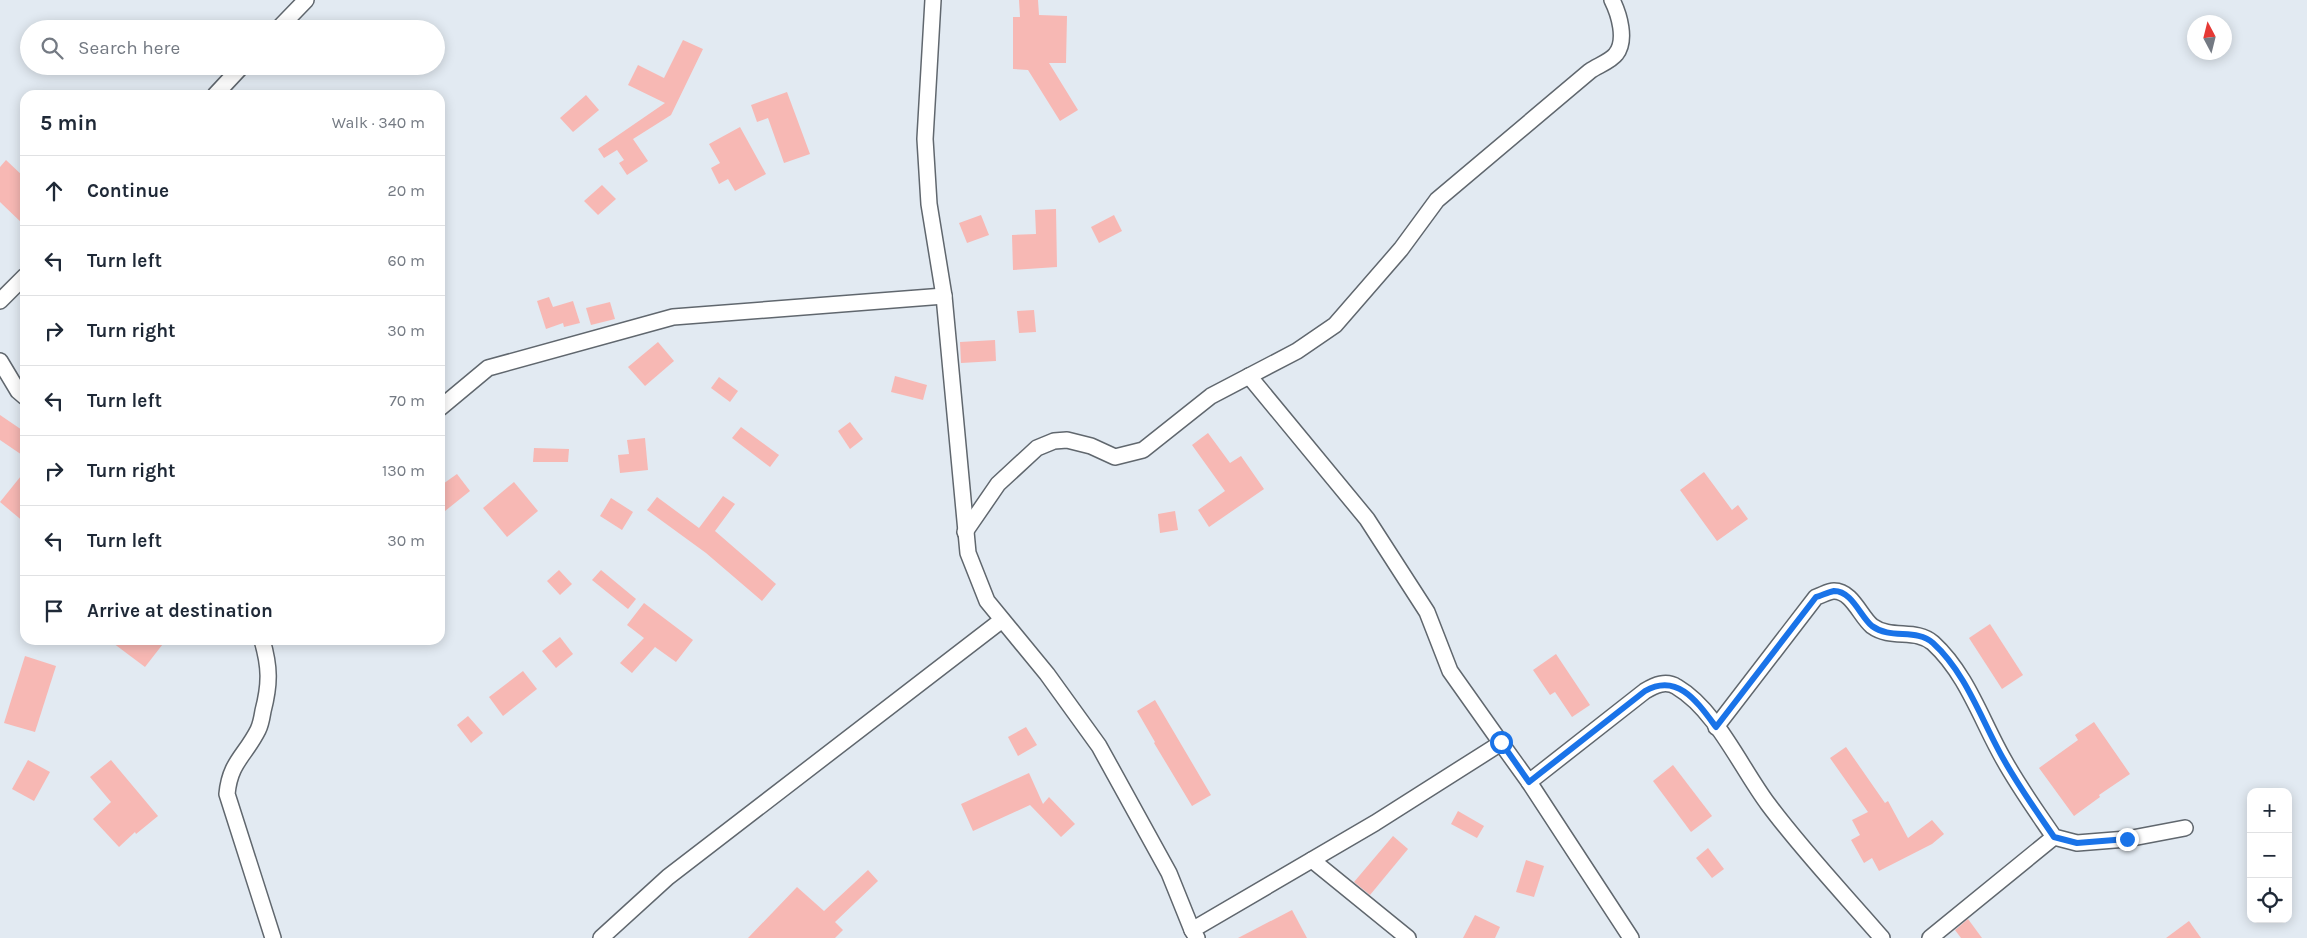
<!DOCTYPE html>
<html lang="en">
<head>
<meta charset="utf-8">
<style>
  body { margin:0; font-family:Karla,sans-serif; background:#f6f6f7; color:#1f2937 }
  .controls { position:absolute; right:15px; bottom:15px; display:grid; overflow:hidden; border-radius:10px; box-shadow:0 2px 12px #0003 }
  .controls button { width:45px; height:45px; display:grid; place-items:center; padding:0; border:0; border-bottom:1px solid #e0e1e3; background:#fff; color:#1f2937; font:25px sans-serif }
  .compass { position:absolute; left:2187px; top:15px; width:45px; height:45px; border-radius:50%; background:#fff; box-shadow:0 2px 12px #0003; rotate:353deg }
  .stop { position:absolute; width:15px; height:15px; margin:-11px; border:4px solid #1a73e8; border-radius:50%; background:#fff }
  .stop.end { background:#1a73e8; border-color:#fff; box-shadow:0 1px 5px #0008 }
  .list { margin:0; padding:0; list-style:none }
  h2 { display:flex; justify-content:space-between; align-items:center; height:65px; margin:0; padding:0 20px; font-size:21px }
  h2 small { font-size:16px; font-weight:400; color:#747a83 }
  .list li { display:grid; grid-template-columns:32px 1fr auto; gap:15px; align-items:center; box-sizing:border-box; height:70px; padding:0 20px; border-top:1px solid #e0e1e3 }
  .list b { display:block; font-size:19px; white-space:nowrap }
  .list em { font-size:16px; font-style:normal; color:#747a83 }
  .icon { flex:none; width:28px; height:28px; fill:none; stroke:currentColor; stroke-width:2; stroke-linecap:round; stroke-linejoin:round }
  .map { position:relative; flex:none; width:2307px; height:938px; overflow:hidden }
  .search { position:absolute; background:#fff; box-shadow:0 2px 12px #0003; left:20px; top:20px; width:425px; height:55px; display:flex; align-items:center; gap:12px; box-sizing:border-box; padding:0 18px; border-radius:28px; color:#747a83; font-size:19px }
  .panel { position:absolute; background:#fff; box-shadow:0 2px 12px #0003; left:20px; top:90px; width:425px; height:555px; border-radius:15px }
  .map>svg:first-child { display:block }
  .building { fill:#f7b8b4 }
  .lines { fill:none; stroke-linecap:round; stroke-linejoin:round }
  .street-casing { stroke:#60676e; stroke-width:18 }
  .street { stroke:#fff; stroke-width:15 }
  .route { stroke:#1a73e8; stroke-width:6 }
</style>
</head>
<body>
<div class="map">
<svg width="2307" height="938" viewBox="0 0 2307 938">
  <rect width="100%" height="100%" fill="#e2eaf2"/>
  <g class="building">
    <path d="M1019 0H1038L1039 15 1067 16 1066 63H1049L1078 110 1060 121 1028 70 1013 69V17H1020Z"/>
    <path d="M683 40 703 49 671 115 633 139 648 161 627 175 619 163 624 160 617 150 604 158 598 149 665 103 628 85 638 65 664 78Z"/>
    <path d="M787 92 810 154 784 163 768 118 757 122 751 105Z"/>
    <path d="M586 95 599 110 573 132 560 118Z"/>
    <path d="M740 127 766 174 735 191 728 179 719 184 711 168 720 163 709 144Z"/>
    <path d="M6 160 25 178V226L0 202V167Z"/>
    <path d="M602 185 616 199 598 215 584 201Z"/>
    <path d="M1056 209 1057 267 1013 270 1012 235 1036 234 1035 210Z"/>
    <path d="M981 215 989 235 967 243 959 223Z"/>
    <path d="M1114 215 1122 231 1099 243 1091 227Z"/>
    <path d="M549 297 553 307 573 301 580 323 564 327 563 323 546 329 537 301Z"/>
    <path d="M610 302 615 319 591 325 586 308Z"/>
    <path d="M1034 310 1036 332 1019 333 1017 311Z"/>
    <path d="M995 340 996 361 961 363 960 342Z"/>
    <path d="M658 342 674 361 645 386 628 367Z"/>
    <path d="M895 376 927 385 923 400 891 392Z"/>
    <path d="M719 377 738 391 730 402 711 388Z"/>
    <path d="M0 415 25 432V457L0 440Z"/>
    <path d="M850 422 863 439 850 449 838 431Z"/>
    <path d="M741 427 779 455 770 467 732 438Z"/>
    <path d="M1208 433 1230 463 1241 456 1264 489 1209 527 1198 510 1225 491 1192 445Z"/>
    <path d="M645 438 648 470 620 473 618 455 629 454 627 440Z"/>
    <path d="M534 448 569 449 568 462H533Z"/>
    <path d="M25 471V523L0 502Z"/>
    <path d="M1704 472 1732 510 1738 505 1748 519 1717 541 1680 490Z"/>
    <path d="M457 474 470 491 440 515V486Z"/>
    <path d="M514 482 538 511 507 537 483 508Z"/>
    <path d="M723 496 735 504 715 531 776 584 762 601 706 553 647 510 657 497 699 528Z"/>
    <path d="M611 498 633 512 622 530 600 516Z"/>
    <path d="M1175 511 1178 530 1160 533 1158 514Z"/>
    <path d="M559 570 572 584 560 595 547 581Z"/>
    <path d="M601 570 636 599 628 609 592 580Z"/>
    <path d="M644 603 693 640 676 662 655 647 632 673 620 663 644 638 627 625Z"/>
    <path d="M1990 624 2023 675 2002 689 1969 638Z"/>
    <path d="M560 637 573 654 556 668 542 651Z"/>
    <path d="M109 640H166L145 667Z"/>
    <path d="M1556 654 1590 705 1572 717 1555 692 1550 695 1533 670Z"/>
    <path d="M25 656 56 666 35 732 4 723Z"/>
    <path d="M523 671 537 689 503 716 489 697Z"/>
    <path d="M1155 700 1211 795 1192 806 1154 743 1155 742 1137 711Z"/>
    <path d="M468 716 483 733 471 743 457 725Z"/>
    <path d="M2094 722 2130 774 2099 795 2100 797 2074 816 2039 768 2078 740 2075 735Z"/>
    <path d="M1026 727 1037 745 1018 756 1008 737Z"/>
    <path d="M1846 747 1885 803 1888 801 1908 838 1932 820 1944 834 1932 844 1879 871 1872 858 1864 863 1851 840 1860 835 1852 820 1868 812 1830 758Z"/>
    <path d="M28 760 50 772 34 801 12 789Z"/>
    <path d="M111 760 158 816 136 834 135 832 119 847 93 819 111 802 90 777Z"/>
    <path d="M1673 765 1712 816 1691 832 1653 781Z"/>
    <path d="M1029 773 1043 804 1049 797 1075 824 1061 837 1030 805 973 831 961 804Z"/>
    <path d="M1458 811 1484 826 1477 838 1451 824Z"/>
    <path d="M1393 836 1408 849 1370 895 1354 882Z"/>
    <path d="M1708 848 1724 869 1712 878 1696 858Z"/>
    <path d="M1526 860 1544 866 1534 897 1516 892Z"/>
    <path d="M868 870 878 881 835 922 843 930 835 938H748L797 887 824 911Z"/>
    <path d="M1292 910 1307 938H1238Z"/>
    <path d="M1475 915 1500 927 1495 938H1463Z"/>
    <path d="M1968 919 1982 938H1961L1955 930Z"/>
    <path d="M2189 921 2201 938H2166Z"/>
  </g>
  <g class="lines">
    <defs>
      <g id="street">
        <path d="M933 0 925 139 929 204 944 296 968 553 987 601 1047 674 1099 746 1169 873 1192 930 1197 938"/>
        <path d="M278 29 306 0"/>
        <path d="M215 95 242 66"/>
        <path d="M0 301 25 276"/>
        <path d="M0 361 18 391 25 397"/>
        <path d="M1249 376 1367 519 1427 612 1450 671 1501 743"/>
        <path d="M440 408 488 368 673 317 944 296"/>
        <path d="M965 532 998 484 1037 448 1054 441 1067 440 1091 446 1115 457 1143 450 1211 396 1297 351 1335 325 1401 249 1437 200 1590 71C1597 66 1611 61 1616 54 1627 40 1619 14 1612 0"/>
        <path d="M262 640C270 667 270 684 263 711 262 717 261 724 258 730 245 756 230 762 227 794L273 938"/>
        <path d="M1716 727 1816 597C1821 596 1828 591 1834 591 1852 591 1860 616 1872 626 1891 640 1916 628 1933 643 1967 674 1982 722 2004 760 2019 787 2037 812 2054 837L2077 843 2127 839 2185 828"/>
        <path d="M1529 782 1631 938"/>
        <path d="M1312 860 1408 938"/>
        <path d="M1192 930 1375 823 1501 743 1529 782 1645 691C1655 685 1666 680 1677 687 1716 710 1741 768 1768 804 1803 851 1844 894 1882 938"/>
        <path d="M601 938 668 877 1002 620"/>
        <path d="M1930 938 2054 837"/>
      </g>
    </defs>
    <use href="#street" class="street-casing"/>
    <use href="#street" class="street"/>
  </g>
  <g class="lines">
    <path class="route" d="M1501 742 1529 782 1645 691C1678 672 1698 703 1716 727L1816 597C1821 596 1828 592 1834 591 1852 591 1860 616 1872 626 1891 640 1916 628 1933 643 1967 674 1982 722 2004 760 2019 787 2037 812 2054 837L2077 843 2127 839"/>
  </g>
</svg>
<div class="controls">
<button>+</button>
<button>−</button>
<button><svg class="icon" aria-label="locate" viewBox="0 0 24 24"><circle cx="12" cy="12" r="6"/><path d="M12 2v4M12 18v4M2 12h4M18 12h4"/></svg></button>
</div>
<svg class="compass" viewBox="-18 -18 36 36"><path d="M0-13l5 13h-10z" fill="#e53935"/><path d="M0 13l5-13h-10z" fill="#747a83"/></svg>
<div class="stop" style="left:1501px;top:742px"></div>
<div class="stop end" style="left:2127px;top:839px"></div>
<div class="search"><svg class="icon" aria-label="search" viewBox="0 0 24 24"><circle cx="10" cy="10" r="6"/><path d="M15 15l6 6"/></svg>Search here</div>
<section class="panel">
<h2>5 min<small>Walk · 340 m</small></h2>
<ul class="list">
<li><svg class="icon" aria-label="ahead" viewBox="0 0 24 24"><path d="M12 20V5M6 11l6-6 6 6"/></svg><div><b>Continue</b></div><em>20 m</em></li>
<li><svg class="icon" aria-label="left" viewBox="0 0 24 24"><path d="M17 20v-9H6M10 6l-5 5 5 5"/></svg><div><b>Turn left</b></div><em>60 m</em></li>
<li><svg class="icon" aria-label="right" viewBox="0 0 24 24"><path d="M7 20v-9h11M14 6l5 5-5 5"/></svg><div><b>Turn right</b></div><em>30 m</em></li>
<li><svg class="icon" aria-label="left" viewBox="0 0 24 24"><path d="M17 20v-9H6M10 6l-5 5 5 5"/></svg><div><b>Turn left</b></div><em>70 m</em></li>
<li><svg class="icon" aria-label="right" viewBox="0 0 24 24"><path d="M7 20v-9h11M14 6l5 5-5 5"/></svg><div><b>Turn right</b></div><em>130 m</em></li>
<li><svg class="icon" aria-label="left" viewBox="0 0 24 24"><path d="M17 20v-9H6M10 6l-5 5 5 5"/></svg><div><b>Turn left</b></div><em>30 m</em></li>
<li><svg class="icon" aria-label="arrive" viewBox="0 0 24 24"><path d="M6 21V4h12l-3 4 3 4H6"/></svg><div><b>Arrive at destination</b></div></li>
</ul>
</section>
</div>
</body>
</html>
